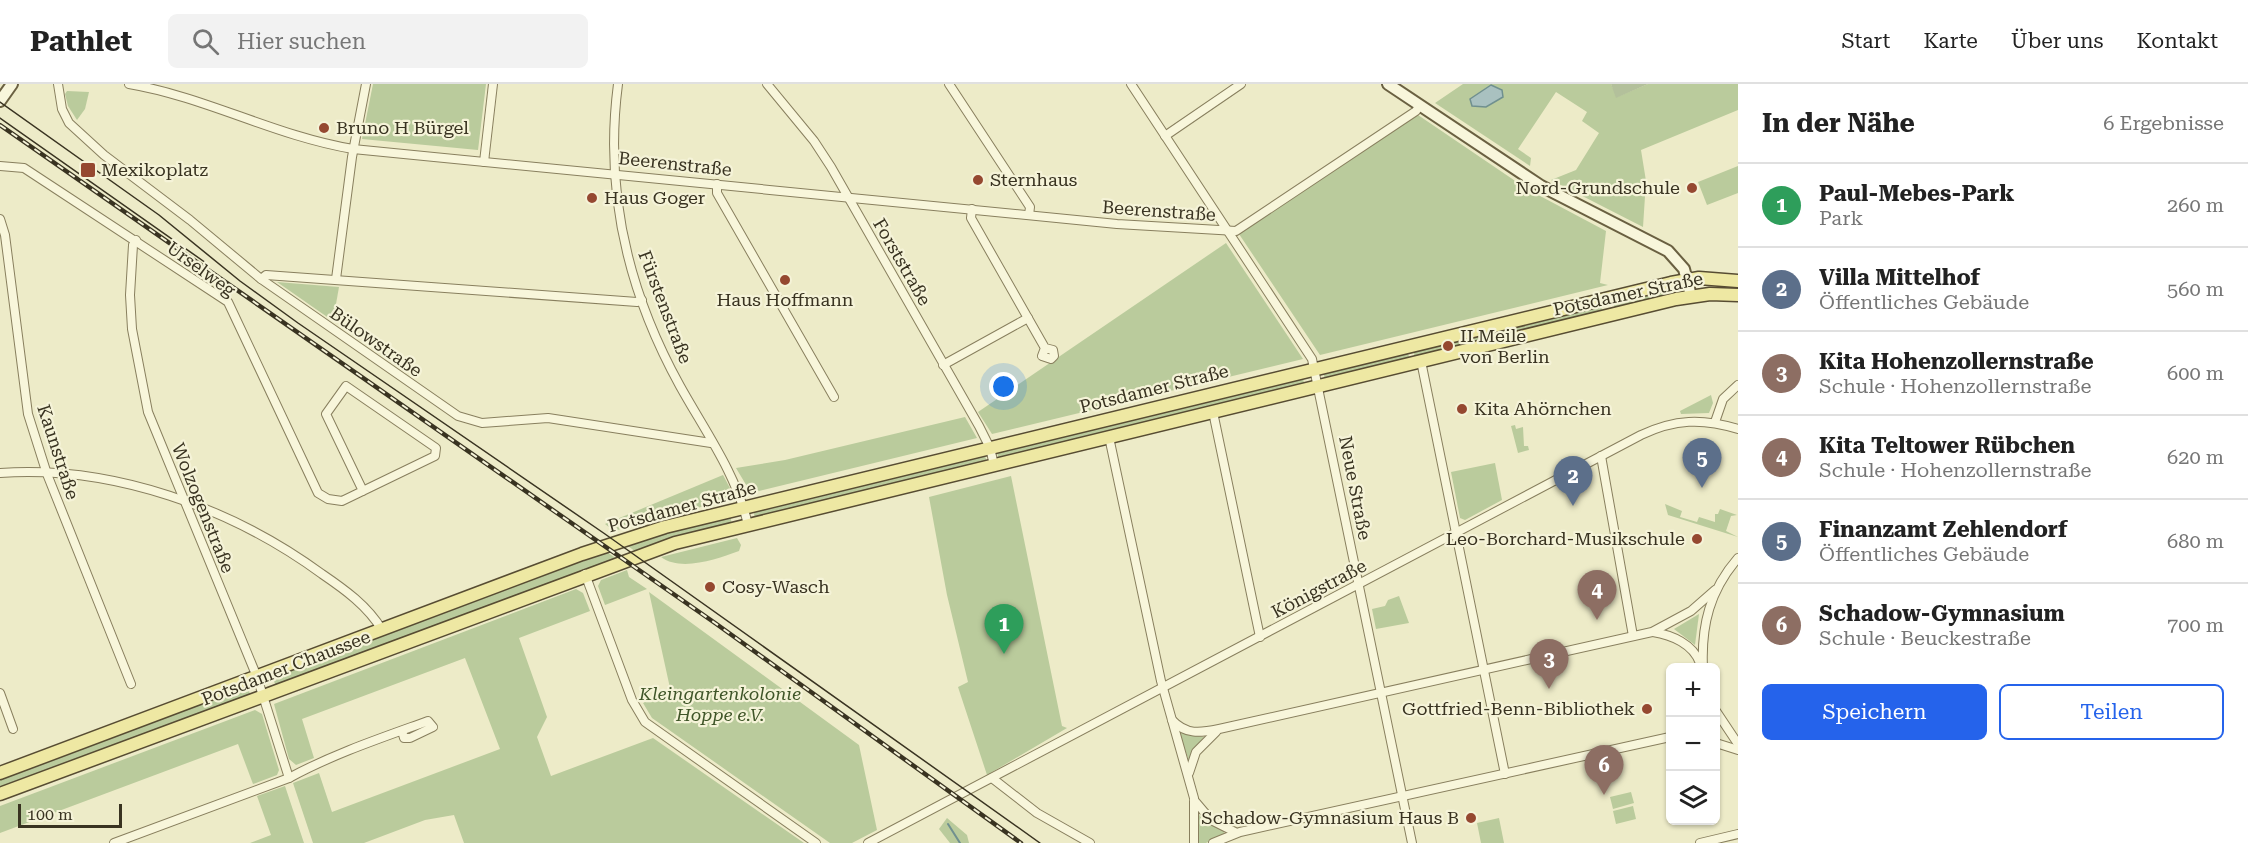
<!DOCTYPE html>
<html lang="de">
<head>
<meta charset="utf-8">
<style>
  body { margin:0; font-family:"Roboto Serif",serif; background:#f2f2f2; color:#222 }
  .controls { position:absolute; right:18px; bottom:18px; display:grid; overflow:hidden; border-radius:9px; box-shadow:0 2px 4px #0004 }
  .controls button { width:54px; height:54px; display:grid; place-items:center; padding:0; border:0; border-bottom:2px solid #e0e0e0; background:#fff; color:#222; font:30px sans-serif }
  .scale { position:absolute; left:18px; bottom:15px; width:104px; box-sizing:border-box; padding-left:6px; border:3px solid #393321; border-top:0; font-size:16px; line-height:21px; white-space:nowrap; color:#393321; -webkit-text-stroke:4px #f5f3d8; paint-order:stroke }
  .you { position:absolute; left:1004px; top:303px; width:21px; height:21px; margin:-15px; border:4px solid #fff; border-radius:50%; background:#1a73e8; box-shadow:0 0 0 9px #1a73e833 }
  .badge { display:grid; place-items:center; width:39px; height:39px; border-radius:50%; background:#2563eb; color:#fff; font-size:20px; font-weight:700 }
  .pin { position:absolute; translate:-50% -50px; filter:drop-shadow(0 2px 3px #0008) }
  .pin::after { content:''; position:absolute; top:32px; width:21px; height:18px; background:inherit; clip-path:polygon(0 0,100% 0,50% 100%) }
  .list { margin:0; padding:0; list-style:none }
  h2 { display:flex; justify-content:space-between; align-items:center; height:78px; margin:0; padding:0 24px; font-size:26px }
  h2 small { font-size:20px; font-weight:400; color:#767676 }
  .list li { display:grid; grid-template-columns:39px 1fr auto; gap:18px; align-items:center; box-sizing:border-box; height:84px; padding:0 24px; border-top:2px solid #e0e0e0 }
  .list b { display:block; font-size:22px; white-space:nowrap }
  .list p { margin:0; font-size:20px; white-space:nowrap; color:#767676 }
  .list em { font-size:20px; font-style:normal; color:#767676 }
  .actions { display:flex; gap:12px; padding:18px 24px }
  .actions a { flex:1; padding:14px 0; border:2px solid #2563eb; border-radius:9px; text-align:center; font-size:21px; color:#2563eb }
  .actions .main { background:#2563eb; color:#fff }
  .icon { flex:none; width:33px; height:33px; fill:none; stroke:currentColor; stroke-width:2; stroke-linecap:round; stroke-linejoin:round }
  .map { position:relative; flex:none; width:1738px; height:759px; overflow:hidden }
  header { display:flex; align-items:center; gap:36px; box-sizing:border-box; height:84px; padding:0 30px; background:#fff; border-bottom:2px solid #e0e0e0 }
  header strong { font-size:28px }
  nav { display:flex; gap:33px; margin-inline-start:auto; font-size:21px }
  .search { width:420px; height:54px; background:#f2f2f2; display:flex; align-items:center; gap:15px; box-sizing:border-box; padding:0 21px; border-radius:9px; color:#767676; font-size:22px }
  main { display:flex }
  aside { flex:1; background:#fff }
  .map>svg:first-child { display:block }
  .green { fill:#bacb9c }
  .cemetery { fill:#b3c09b }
  .water { fill:#a9c1c0; stroke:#70908f; stroke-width:1.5 }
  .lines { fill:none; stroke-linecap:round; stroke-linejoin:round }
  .stream { stroke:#70908f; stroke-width:2 }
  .street-casing { stroke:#887f5e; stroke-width:10 }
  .secondary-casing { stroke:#6a6041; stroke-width:14 }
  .primary-casing { stroke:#574c32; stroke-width:15 }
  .street { stroke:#f8f6db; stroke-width:8 }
  .secondary { stroke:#f8f6db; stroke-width:10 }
  .primary { stroke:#eee8a3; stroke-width:12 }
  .tram { stroke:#393321; stroke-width:1.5 }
  .rail-casing { stroke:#393321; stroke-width:4.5 }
  .rail { stroke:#f5f3d8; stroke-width:2; stroke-dasharray:7; stroke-linecap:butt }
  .poi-dot { fill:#954830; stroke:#f5f3d8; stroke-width:2 }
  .labels { text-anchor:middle; stroke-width:4.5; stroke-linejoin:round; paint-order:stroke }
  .poi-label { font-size:18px; fill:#393321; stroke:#f5f3d8; text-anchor:start }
  .street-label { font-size:18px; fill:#393321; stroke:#f5f3d8 }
  .park-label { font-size:18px; font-style:italic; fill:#3f5528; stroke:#f5f3d8 }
</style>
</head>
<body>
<header>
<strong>Pathlet</strong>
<div class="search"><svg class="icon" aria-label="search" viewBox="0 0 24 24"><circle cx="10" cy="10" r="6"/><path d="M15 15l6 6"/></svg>Hier suchen</div>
<nav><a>Start</a><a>Karte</a><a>Über uns</a><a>Kontakt</a></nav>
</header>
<main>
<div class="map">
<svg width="1738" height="759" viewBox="0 0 1738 759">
  <rect width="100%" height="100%" fill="#edebc8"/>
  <g class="green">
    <path d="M373 0H486L478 66 362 55Z"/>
    <path d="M1463 0H1611L1617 13 1648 0H1738V26L1641 66 1646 97 1643 143 1551 96 1576 86 1599 49 1582 37 1587 28 1556 8 1518 65 1531 74 1530 82 1435 19Z"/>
    <path d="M67 7 89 8 85 25 77 36 68 22 65 10Z"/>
    <path d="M1418 31 1527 105 1606 147 1600 199 1608 201 1320 271 1239 150Z"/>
    <path d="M1738 82V109L1707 121 1698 98Z"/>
    <path d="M1226 159 1303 275 992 350 978 328Z"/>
    <path d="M277 198 339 203 333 237Z"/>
    <path d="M1670 202 1672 212 1615 226 1613 217Z"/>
    <path d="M1600 219 1603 229 1415 276 1413 264Z"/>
    <path d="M1407 265 1410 277 1325 296 1323 288Z"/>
    <path d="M1302 291 1305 302 999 375 996 366Z"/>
    <path d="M1711 311 1713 319 1709 329 1681 330 1680 327Z"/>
    <path d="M965 333 977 354 751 409 736 384 785 376Z"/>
    <path d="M1515 341 1516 345 1523 343 1524 362H1528L1529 366 1518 369 1511 342Z"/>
    <path d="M984 369 987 378 755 434 753 426Z"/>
    <path d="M1495 379 1502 416 1465 436 1460 434 1451 388Z"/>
    <path d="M723 391 731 406 730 415 614 447 605 440Z"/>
    <path d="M1011 392 1062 642 1067 644 987 691 958 603 968 598 947 511 929 413Z"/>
    <path d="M1665 420 1682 427 1680 433 1697 438 1699 433 1715 438V430H1718L1720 425 1737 431 1731 432 1726 447 1738 453 1668 431Z"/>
    <path d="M730 430 732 441 636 468 624 459Z"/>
    <path d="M737 454 741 461 739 467C717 475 681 488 661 473Z"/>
    <path d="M604 466 617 475 276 603 272 591Z"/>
    <path d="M627 486 629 493 647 505 605 521 598 502 601 496Z"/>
    <path d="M576 505 583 509 590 527 519 554 547 633 537 653 551 692 653 654 804 759H464L454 731 425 736 364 759H313L293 699 319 689 332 728 500 665 465 574 302 635 314 674 296 681 289 675 274 620Z"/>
    <path d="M649 508 859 661 877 746 852 759H830L652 634 643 619 670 604Z"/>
    <path d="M1399 512 1409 539 1376 545 1372 525 1385 522 1388 516Z"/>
    <path d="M1699 530 1695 561 1674 545Z"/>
    <path d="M246 600 251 612 0 707V693Z"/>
    <path d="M255 626 262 630 279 686 277 691 253 700 238 660 0 749V722Z"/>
    <path d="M1179 648 1204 653 1195 664 1189 677Z"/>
    <path d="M285 702 304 759H250L271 751 257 712Z"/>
    <path d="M1631 708 1634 719 1613 725 1610 713Z"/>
    <path d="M1633 722 1636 735 1616 740 1613 727Z"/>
    <path d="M1199 731 1224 747V750L1206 759H1198Z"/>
    <path d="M947 734 967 751 969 759H950L939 745Z"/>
    <path d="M1499 734 1504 759H1481L1477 739Z"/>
  </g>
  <path class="cemetery" d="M1611 0H1648L1616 14Z"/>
  <path class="water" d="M1491 1 1502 6 1503 13 1486 23 1472 22 1470 15Z"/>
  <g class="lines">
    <path class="stream" d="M948 740 960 759"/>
    <defs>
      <g id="street">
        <path d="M58 0 62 25 69 39 104 71 190 136 261 195 458 332 482 339 548 334 711 359"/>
        <path d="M129 0C206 13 275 52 353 65L1117 140 1236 147 1416 27 1420 21"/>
        <path d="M618 0C604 107 628 208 680 302 705 347 737 391 748 441"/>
        <path d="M767 0 814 57 831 83 979 342 990 364 994 381"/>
        <path d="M949 0 1030 123 1029 131"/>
        <path d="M1131 0 1312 275 1412 759"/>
        <path d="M1165 52 1241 0"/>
        <path d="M484 78 493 0"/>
        <path d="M0 82 24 84 228 218 318 409 328 415 342 417 435 372 436 364 346 302 326 330 363 407"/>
        <path d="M717 100V109L834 313"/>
        <path d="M972 125 971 134 1045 264 1042 272 1051 275 1054 272 1053 266 1045 264"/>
        <path d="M0 135 5 151 28 330 47 390 131 600"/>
        <path d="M136 156 133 161 130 211 132 245 148 328 257 593 289 694"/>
        <path d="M261 195 266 191 637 218 642 216"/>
        <path d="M336 195 352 73 366 0"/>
        <path d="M1421 277 1505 690"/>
        <path d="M943 281 1028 234"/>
        <path d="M1213 328 1260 553"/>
        <path d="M1715 338 1723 315 1738 301"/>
        <path d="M1109 353 1161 597 1194 714V759"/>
        <path d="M1601 372 1633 552"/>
        <path d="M0 389C113 381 232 424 322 490 344 505 368 522 382 546"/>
        <path d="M585 490 632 616 645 638 816 759"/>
        <path d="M1653 548C1672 551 1693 560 1700 579"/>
        <path d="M1703 584C1701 541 1710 506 1738 474"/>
        <path d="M0 609 13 645"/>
        <path d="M1716 627 1738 660"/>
        <path d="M1172 636C1186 651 1200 649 1219 645L1652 548 1691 527 1715 506"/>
        <path d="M1716 659 1738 666"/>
        <path d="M1189 689 1196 668 1216 648"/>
        <path d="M992 694 1037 729 1090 759"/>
        <path d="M1194 716 1211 736 1235 748"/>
        <path d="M114 759 289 694C333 670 381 654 428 637L433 643 410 654H404L402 647"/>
        <path d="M868 759 1641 351C1675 335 1702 334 1738 345"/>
        <path d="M1213 759 1240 748 1670 653"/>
        <path d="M1700 759 1738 750"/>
      </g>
      <g id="secondary">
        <path d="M1388 0 1541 102 1668 167 1684 185 1691 212"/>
        <path d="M0 17 12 0"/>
      </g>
      <g id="primary">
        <path d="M0 689 582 470 665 443 1671 199 1699 194 1738 197"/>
        <path d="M0 710 675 459 1676 215 1710 210 1738 211"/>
      </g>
    </defs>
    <use href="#street" class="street-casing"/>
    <use href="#secondary" class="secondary-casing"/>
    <use href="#primary" class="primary-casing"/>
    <use href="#street" class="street"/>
    <use href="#secondary" class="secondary"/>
    <use href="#primary" class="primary"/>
    <g class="tram">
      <path d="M0 18 159 131 240 197 298 239 605 450 1040 759"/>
      <path d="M0 34 206 179"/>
    </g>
    <defs>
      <path id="rail" d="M0 41 715 539 1021 759"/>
    </defs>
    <use href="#rail" class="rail-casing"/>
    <use href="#rail" class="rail"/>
  </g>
  <g class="poi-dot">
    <circle cx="324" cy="44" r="6"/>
    <rect x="80" y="78" width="16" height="16" rx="3"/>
    <circle cx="978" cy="96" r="6"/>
    <circle cx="1692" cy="104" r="6"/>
    <circle cx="592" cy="114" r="6"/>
    <circle cx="785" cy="196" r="6"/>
    <circle cx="1448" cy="262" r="6"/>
    <circle cx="1462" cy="325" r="6"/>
    <circle cx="1697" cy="455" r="6"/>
    <circle cx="710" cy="503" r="6"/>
    <circle cx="1647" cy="625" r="6"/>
    <circle cx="1471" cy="734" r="6"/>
  </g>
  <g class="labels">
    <g class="poi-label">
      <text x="336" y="50">Bruno H Bürgel</text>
      <text x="101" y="92">Mexikoplatz</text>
      <text x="990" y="102">Sternhaus</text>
      <text x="1680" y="110" text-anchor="end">Nord-Grundschule</text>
      <text x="604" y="120">Haus Goger</text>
      <text x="785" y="222" text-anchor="middle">Haus Hoffmann</text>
      <text x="1460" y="258">II Meile<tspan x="1460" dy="21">von Berlin</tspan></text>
      <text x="1474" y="331">Kita Ahörnchen</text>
      <text x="1685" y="461" text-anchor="end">Leo-Borchard-Musikschule</text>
      <text x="722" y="509">Cosy-Wasch</text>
      <text x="1635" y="631" text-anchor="end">Gottfried-Benn-Bibliothek</text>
      <text x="1459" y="740" text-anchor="end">Schadow-Gymnasium Haus B</text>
    </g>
    <g class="street-label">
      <text transform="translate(675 80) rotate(6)" y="6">Beerenstraße</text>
      <text transform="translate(1159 127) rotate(4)" y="6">Beerenstraße</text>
      <text transform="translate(902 178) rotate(60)" y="6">Forststraße</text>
      <text transform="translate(201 185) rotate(36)" y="6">Urselweg</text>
      <text transform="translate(1628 210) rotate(-12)" y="6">Potsdamer Straße</text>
      <text transform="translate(665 223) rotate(69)" y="6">Fürstenstraße</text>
      <text transform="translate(376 258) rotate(35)" y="6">Bülowstraße</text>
      <text transform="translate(1154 305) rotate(-14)" y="6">Potsdamer Straße</text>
      <text transform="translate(58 368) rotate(72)" y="6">Kaunstraße</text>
      <text transform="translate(1355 404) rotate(79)" y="6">Neue Straße</text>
      <text transform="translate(682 423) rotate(-15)" y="6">Potsdamer Straße</text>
      <text transform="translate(203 424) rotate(68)" y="6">Wolzogenstraße</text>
      <text transform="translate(1319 505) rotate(-28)" y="6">Königstraße</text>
      <text transform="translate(286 584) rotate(-21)" y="6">Potsdamer Chaussee</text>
    </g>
    <g class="park-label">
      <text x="720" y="616">Kleingartenkolonie<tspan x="720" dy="21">Hoppe e.V.</tspan></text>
    </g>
  </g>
</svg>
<div class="controls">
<button>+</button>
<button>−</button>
<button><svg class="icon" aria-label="layers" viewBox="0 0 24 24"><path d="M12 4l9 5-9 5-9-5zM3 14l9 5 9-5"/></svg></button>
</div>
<div class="scale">100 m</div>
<div class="you"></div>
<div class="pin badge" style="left:1004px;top:570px;background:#2e9e5b">1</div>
<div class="pin badge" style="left:1573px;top:422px;background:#5c6f8a">2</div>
<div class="pin badge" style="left:1549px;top:605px;background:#8d6e63">3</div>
<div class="pin badge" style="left:1597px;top:536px;background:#8d6e63">4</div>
<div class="pin badge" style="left:1702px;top:404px;background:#5c6f8a">5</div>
<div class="pin badge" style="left:1604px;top:711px;background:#8d6e63">6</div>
</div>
<aside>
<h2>In der Nähe<small>6 Ergebnisse</small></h2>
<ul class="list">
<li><span class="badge" style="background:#2e9e5b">1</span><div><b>Paul-Mebes-Park</b><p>Park</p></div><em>260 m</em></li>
<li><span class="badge" style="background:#5c6f8a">2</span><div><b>Villa Mittelhof</b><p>Öffentliches Gebäude</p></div><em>560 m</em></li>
<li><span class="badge" style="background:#8d6e63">3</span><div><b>Kita Hohenzollernstraße</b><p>Schule · Hohenzollernstraße</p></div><em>600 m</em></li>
<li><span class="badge" style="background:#8d6e63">4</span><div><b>Kita Teltower Rübchen</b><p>Schule · Hohenzollernstraße</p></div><em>620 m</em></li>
<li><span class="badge" style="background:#5c6f8a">5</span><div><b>Finanzamt Zehlendorf</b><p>Öffentliches Gebäude</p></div><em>680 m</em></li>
<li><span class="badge" style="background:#8d6e63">6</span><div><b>Schadow-Gymnasium</b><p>Schule · Beuckestraße</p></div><em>700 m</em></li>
</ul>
<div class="actions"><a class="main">Speichern</a><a>Teilen</a></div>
</aside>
</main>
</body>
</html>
